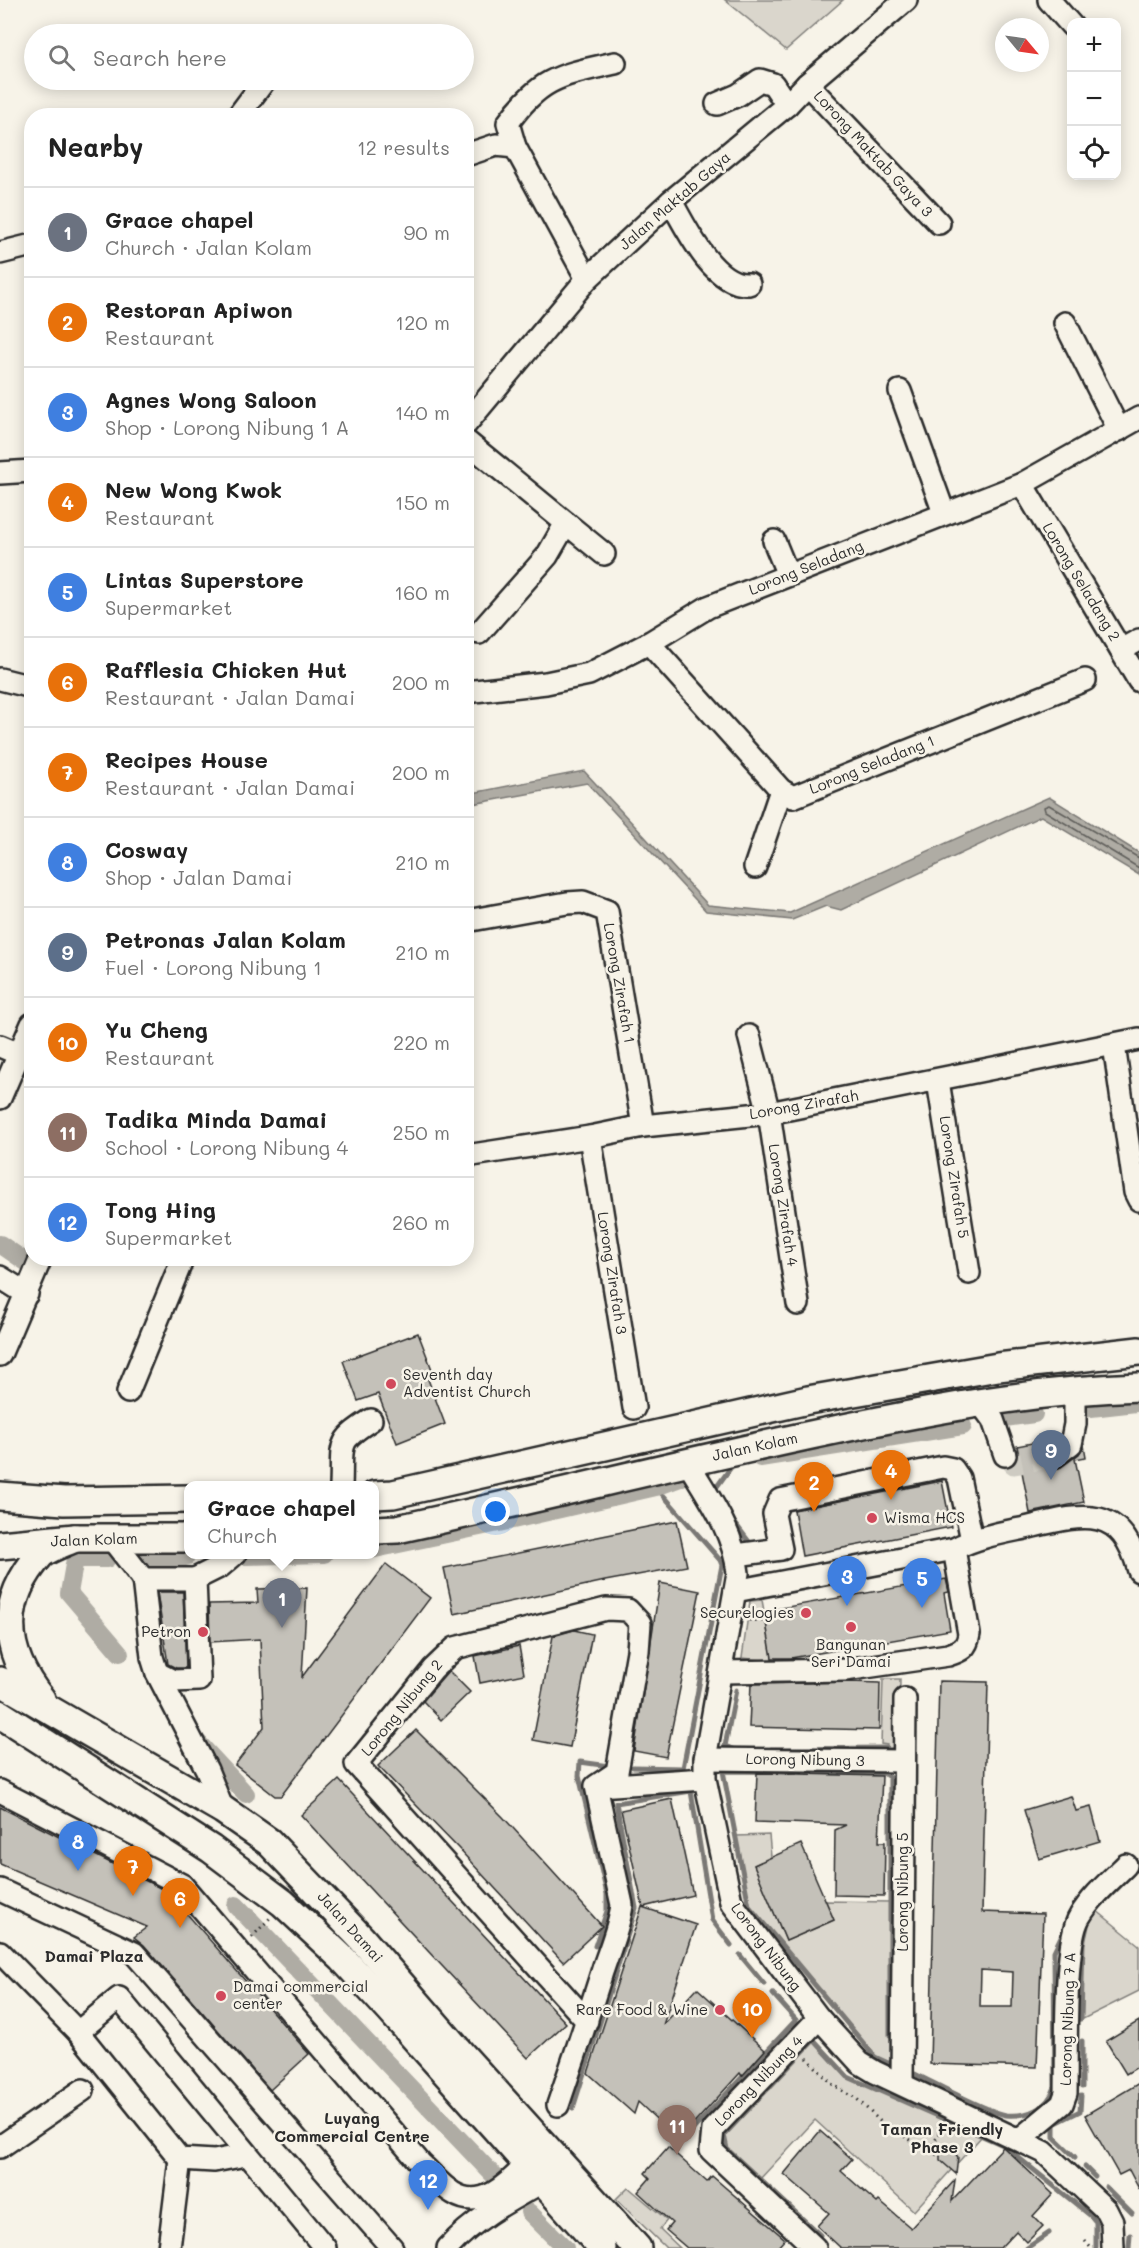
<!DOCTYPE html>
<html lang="en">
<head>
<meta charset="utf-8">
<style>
  body { margin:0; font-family:Mali,sans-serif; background:#f6f6f6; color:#222 }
  .controls { position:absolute; right:18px; top:18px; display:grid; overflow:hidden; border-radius:12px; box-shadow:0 3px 15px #0003 }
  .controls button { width:54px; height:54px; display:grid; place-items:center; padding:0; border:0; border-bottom:2px solid #e0e0e0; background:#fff; color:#222; font:30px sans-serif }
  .compass { position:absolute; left:995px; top:18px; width:54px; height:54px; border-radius:50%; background:#fff; box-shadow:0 3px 15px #0003; rotate:119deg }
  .you { position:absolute; left:496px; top:1512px; width:21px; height:21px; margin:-15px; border:4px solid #fff; border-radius:50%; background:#1a73e8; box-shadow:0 0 0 9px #1a73e833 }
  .badge { display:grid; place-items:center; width:39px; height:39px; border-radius:50%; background:#d1495b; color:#fff; font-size:20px; font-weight:700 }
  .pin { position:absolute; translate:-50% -50px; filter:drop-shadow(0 2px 3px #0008) }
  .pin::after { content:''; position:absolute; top:32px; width:21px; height:18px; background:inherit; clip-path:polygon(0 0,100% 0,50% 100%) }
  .popup { position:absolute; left:184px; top:1481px; width:195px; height:78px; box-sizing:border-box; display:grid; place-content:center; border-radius:12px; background:#fff; filter:drop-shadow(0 2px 4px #0005); font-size:20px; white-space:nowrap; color:#767676 }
  .popup b { font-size:22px; color:#222 }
  .popup::after { content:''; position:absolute; left:50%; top:100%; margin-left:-12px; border:12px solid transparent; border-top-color:#fff }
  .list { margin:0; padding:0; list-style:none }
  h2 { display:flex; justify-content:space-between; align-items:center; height:78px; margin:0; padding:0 24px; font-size:26px }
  h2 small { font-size:20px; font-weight:400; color:#767676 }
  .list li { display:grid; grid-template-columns:39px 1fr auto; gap:18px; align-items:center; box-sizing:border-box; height:90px; padding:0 24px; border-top:2px solid #e0e0e0 }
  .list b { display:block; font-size:22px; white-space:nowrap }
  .list p { margin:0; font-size:20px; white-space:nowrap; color:#767676 }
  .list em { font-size:20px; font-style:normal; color:#767676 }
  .icon { flex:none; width:33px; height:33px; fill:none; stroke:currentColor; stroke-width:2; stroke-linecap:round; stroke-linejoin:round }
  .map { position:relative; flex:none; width:1139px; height:2248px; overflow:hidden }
  .search { position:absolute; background:#fff; box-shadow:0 3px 15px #0003; left:24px; top:24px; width:450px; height:66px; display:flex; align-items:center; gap:15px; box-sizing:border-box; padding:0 21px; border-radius:33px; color:#767676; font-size:22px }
  .panel { position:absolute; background:#fff; box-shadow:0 3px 15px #0003; left:24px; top:108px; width:450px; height:1158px; border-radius:24px }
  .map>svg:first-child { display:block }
  .green { fill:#dad6cc; stroke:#82807c; stroke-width:1.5 }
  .water { fill:#afaca4; stroke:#7a7874; stroke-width:1.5 }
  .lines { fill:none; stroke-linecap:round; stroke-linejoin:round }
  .shore { stroke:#605f5b; stroke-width:1.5 }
  .stream { stroke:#7a7874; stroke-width:5 }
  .canal { stroke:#afaca4; stroke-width:18 }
  .building { fill:#c4c1b9; stroke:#2b2b2b; stroke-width:1.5; fill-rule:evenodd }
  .minor-tunnel { stroke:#cecbc2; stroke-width:21; stroke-dasharray:21 10; stroke-linecap:butt }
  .minor-casing { stroke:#2b2b2b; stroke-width:26 }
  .major-casing { stroke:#2b2b2b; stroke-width:32 }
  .path { stroke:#2b2b2b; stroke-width:3; stroke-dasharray:1.5 4.5; stroke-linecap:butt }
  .minor { stroke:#f7f3e8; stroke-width:21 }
  .major { stroke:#f7f3e8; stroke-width:27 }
  .poi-dot { fill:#d1495b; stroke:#f7f3e8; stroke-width:2 }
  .labels { text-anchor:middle; stroke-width:5; stroke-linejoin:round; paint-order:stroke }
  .street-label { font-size:15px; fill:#2b2b2b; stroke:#f7f3e8 }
  .poi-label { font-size:15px; fill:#2b2b2b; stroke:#f7f3e8; text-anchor:start }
  .neighbourhood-label { font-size:16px; font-weight:bold; fill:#2b2b2b; stroke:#f7f3e8 }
</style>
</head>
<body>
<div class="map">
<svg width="1139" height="2248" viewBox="0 0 1139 2248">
  <rect width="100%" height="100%" fill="#f7f3e8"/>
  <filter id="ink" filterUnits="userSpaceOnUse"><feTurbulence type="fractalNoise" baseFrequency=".0167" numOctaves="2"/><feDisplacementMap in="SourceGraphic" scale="12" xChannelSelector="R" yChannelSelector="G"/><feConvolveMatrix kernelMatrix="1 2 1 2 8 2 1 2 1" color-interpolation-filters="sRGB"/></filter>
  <g filter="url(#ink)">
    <g class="green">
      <path d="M725 0H843L786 50Z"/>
      <path d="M762 1600 773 1661 742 1658 750 1601Z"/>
      <path d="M883 1679H900L899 1746 887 1749V1745L881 1744Z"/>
      <path d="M769 1835 771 1857 754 1865 786 1941 834 1920 826 1901 890 1902 891 2059 888 2063 875 2057 749 1906 736 1836Z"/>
      <path d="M1096 1910 1139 1945V1991L1075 2023 1083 1920Z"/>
      <path d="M814 2040 848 2077 982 2136 914 2211 815 2120 760 2179 727 2149 724 2135Z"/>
      <path d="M628 2187 667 2220 660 2229 680 2248H666L616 2199Z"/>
    </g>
    <path class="water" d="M584 771 708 905 790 913 1049 797 1139 853V875L1041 816 841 910 826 906 792 920 706 911 587 783 467 805V794Z"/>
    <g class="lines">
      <path class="shore" d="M1139 858 1049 805 1044 807 1045 811 1139 868"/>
      <g class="stream">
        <path d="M713 1492 734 1463"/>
        <path d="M731 1518 750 1543"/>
        <path d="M771 1749 887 1748"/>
        <path d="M735 1750 725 1746 736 1690"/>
        <path d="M633 1767 683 1768 722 1565 720 1560 656 1487"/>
        <path d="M1097 1909 1132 1874"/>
        <path d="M595 1946 607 1911V1894L579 1776 580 1762 609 1766"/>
        <path d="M740 1955 764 1984"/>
        <path d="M1081 2019 1083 1944 1088 1922"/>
        <path d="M1082 2041V2087"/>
        <path d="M888 2063 875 2057 749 1906 723 1771 884 1773 890 1778V2035"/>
        <path d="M915 2074C934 2083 989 2113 1006 2115 1028 2117 1048 2108 1055 2087L1054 1951 1066 1926"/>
        <path d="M573 2108 636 1908 616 1803 691 1791 712 1920 731 1945"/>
        <path d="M683 2140 796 2020 773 1994"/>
        <path d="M1075 2157 1054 2137V2124L1080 2111 1081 2096"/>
        <path d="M1085 2167 1095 2177"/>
        <path d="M1106 2187 1132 2213"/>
        <path d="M820 2235 727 2149 724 2135 814 2040 848 2077 1003 2145 1091 2216 1096 2222V2248"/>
        <path d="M1027 2248 1049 2233"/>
        <path d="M1129 2248 1130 2235"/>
      </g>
      <g class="canal">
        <path d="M0 1244 29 1264"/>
        <path d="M1082 1409 1136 1403"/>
        <path d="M998 1419 1034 1414"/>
        <path d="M760 1458 963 1426"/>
        <path d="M375 1549 513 1520 656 1487 680 1478"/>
        <path d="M245 1556 324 1554"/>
        <path d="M148 1558 186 1557"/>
        <path d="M107 1559H75L69 1593 120 1653"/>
        <path d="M196 1740 246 1794"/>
        <path d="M236 1905 502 2184"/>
        <path d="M529 2212 565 2248"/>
      </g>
    </g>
    <g class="building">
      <path d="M418 1333 433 1372 426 1374 445 1424 397 1443 378 1394 358 1401 343 1361Z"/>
      <path d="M1057 1438 1043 1452 1044 1464 1050 1469 1061 1467 1079 1454 1084 1445 1086 1457 1075 1459 1084 1502 1030 1513 1017 1446Z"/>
      <path d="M942 1481 951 1527 802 1556 794 1510Z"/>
      <path d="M677 1521 687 1566 605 1581 454 1614 444 1568Z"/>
      <path d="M386 1564 430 1598 281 1796H275L235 1765 264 1727 260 1639 210 1642 209 1604 258 1603 257 1589 307 1588 302 1677Z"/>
      <path d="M946 1579 949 1592 944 1593 950 1630 791 1658H772L764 1611Z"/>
      <path d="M660 1583 700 1591 666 1757 634 1751Z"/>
      <path d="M157 1592H183L186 1668H176L168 1664Z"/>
      <path d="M574 1630 592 1634 570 1747 533 1740 553 1636Z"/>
      <path d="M519 1646 524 1674 480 1683 475 1656Z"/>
      <path d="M449 1671 470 1692 441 1720 423 1701Z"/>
      <path d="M939 1681 988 1682 982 1912 1043 1914 1037 2067 930 2064ZM981 1970 1013 1972 1012 2007H980Z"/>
      <path d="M850 1682 880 1683 879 1730 749 1727 751 1684Z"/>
      <path d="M416 1730 503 1817 602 1926 563 1962 458 1848 378 1766Z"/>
      <path d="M757 1773 882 1776 879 1842H885L884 1896 834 1895 835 1830 846 1825 755 1822Z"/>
      <path d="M339 1780 566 2023 528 2058 301 1815Z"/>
      <path d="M1071 1796 1076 1811 1091 1807 1100 1841 1039 1859 1024 1810Z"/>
      <path d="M672 1799 693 1895 643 1907 621 1810Z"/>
      <path d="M0 1807 168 1892 309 2054 270 2090 144 1945 134 1937 147 1927 0 1864Z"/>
      <path d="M801 1844 834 1920 786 1941 754 1865Z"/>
      <path d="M642 1907 696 1925 663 2025 697 1988 765 2050 742 2076 740 2073 679 2140 638 2102 634 2114 588 2073Z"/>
      <path d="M1139 2021V2066L1126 2074 1106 2041Z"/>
      <path d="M1139 2083V2189L1129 2170 1119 2175 1085 2115Z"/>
      <path d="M820 2131 852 2159 841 2171 877 2203 879 2201 911 2228 955 2180 952 2201 1003 2147 1053 2194 1033 2216 1043 2226 1027 2242 1016 2231 1000 2248H841L817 2226 829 2213 784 2174Z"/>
      <path d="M668 2147 707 2182 712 2176 785 2239 777 2248H687L666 2230 672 2223 638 2192 650 2178 645 2173Z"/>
      <path d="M947 2149 952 2150 958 2157 956 2174 940 2160V2155Z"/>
    </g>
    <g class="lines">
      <path class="minor-tunnel" d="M1005 1455 1014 1464 1054 1457"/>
      <defs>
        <g id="minor">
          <path d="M1049 0 1072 26"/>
          <path d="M807 84 939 223"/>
          <path d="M717 104 738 95 760 80 773 84 787 105"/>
          <path d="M238 116 265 80"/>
          <path d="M515 147 508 123C541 76 563 75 615 63"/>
          <path d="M466 155 496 145 515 147 587 279"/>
          <path d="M671 201C686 228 714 287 749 284"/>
          <path d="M0 253 32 245"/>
          <path d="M1065 323 1119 430"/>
          <path d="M900 391 944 513"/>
          <path d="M466 424 587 279 671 201 787 105 807 84 906 0"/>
          <path d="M466 441 566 523 547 556 479 633"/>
          <path d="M0 473 32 471"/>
          <path d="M1022 484 1139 681"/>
          <path d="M566 523 604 554"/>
          <path d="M774 541 788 575"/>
          <path d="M649 643 781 790 793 797 1085 680"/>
          <path d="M1121 650 1139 640"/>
          <path d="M0 679 32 687"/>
          <path d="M466 692 546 683 589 674 649 643 708 607 1022 484 1139 418"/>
          <path d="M755 867 781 790"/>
          <path d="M466 921 567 903 583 902 607 911 643 1126"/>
          <path d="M749 1036 769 1113 798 1304"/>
          <path d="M1114 1045 1135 1192 1139 1200"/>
          <path d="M0 1046 31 1059"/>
          <path d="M938 1081 969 1273"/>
          <path d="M0 1098 32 1024"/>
          <path d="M590 1137 634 1408"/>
          <path d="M466 1156 590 1137 643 1126 769 1113 1139 1039"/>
          <path d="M0 1277 27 1294"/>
          <path d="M0 1355 41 1258"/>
          <path d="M128 1392 183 1258"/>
          <path d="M979 1401 993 1420 1005 1455"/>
          <path d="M1054 1457 1071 1444 1075 1424V1389"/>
          <path d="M688 1463C709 1498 734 1532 738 1573L705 1759V1779L731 1902 819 2018 860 2063 875 2072 1044 2152 1106 2210 1112 2222 1113 2248"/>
          <path d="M341 1486C343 1444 335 1443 371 1420"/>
          <path d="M111 1538 143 1579"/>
          <path d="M736 1555 781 1549 774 1514 780 1500 943 1467 953 1469 959 1478 972 1540"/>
          <path d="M195 1579H143L152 1657 157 1673 207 1770 223 1810"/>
          <path d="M735 1591 954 1549C977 1537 1001 1533 1025 1528 1080 1515 1121 1501 1139 1571"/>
          <path d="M721 1672 845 1670 948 1655C961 1651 967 1648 969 1634L954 1549"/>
          <path d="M157 1673 173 1681 199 1680 195 1579 221 1566 235 1554"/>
          <path d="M705 1759 904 1761"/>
          <path d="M598 1786 705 1779"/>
          <path d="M0 1791 182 1885 421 2164C431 2173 441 2186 453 2193 481 2211 508 2184 526 2165"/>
          <path d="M0 1890 134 1953 392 2248"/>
          <path d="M0 1952 78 2032 180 2159 214 2161 246 2155"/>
          <path d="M78 2032 119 1998 325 2248"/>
          <path d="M902 2084 905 1699"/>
          <path d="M558 2105C573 2061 588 2017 602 1972 609 1950 619 1928 622 1905L596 1786 617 1772 638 1651 640 1623 628 1610 606 1609 455 1648 433 1669 356 1764 587 2021"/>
          <path d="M1021 2138 1062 2104 1066 2093C1067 2055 1063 1942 1080 1916 1092 1896 1110 1881 1126 1865"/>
          <path d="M0 2147 83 2090"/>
          <path d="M169 2248 180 2159"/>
          <path d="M448 2248C474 2219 508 2201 542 2182"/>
          <path d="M815 2248 711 2150 713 2129 819 2018"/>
        </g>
        <g id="major">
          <path d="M375 1495 393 1494 808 1400 998 1367 1139 1351"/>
          <path d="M0 1496 64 1501 189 1499"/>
          <path d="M375 1530 397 1529C546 1497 694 1459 844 1428 942 1408 1038 1390 1139 1387"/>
          <path d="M0 1545 75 1538H189"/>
          <path d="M0 1681 223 1810 269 1842 361 1938 462 2055 637 2248"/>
          <path d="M41 1699C1 1649 0 1600 41 1554 51 1547 64 1543 75 1538"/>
          <path d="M0 1714 211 1849 283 1903 343 1959 390 2010 602 2248"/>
        </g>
      </defs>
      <use href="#minor" class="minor-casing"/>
      <use href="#major" class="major-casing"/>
      <g class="path">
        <path d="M924 1573 925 1583"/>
        <path d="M749 1620 766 1621"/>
        <path d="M252 1937 270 1918"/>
        <path d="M807 2058 832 2084 857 2099 884 2125 939 2156"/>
        <path d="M930 2150 943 2126"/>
        <path d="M1085 2241 1091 2248"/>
      </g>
      <use href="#minor" class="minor"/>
      <use href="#major" class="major"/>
    </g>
  </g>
  <g class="poi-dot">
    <circle cx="391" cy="1384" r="6"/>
    <circle cx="872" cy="1518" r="6"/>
    <circle cx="806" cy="1613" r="6"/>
    <circle cx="851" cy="1627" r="6"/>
    <circle cx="203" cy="1632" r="6"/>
    <circle cx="221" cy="1996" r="6"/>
    <circle cx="720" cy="2010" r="6"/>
  </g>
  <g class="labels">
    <g class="street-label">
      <text transform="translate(873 154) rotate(47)" y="5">Lorong Maktab Gaya 3</text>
      <text transform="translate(675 201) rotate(-41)" y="5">Jalan Maktab Gaya</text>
      <text transform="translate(806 568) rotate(-22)" y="5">Lorong Seladang</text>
      <text transform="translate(1081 582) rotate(59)" y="5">Lorong Seladang 2</text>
      <text transform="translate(872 765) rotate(-22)" y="5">Lorong Seladang 1</text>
      <text transform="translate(619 983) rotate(80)" y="5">Lorong Zirafah 1</text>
      <text transform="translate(804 1105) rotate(-10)" y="5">Lorong Zirafah</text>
      <text transform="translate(954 1177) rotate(81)" y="5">Lorong Zirafah 5</text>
      <text transform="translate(783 1205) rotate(81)" y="5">Lorong Zirafah 4</text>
      <text transform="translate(612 1273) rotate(81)" y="5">Lorong Zirafah 3</text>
      <text transform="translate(755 1447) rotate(-12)" y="5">Jalan Kolam</text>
      <text transform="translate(94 1540) rotate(-2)" y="5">Jalan Kolam</text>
      <text transform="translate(402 1708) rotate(-51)" y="5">Lorong Nibung 2</text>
      <text transform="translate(805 1760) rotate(1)" y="5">Lorong Nibung 3</text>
      <text transform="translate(903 1892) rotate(-90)" y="5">Lorong Nibung 5</text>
      <text transform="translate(350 1927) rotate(48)" y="5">Jalan Damai</text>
      <text transform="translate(766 1947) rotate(53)" y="5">Lorong Nibung</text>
      <text transform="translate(1068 2019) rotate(-88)" y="5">Lorong Nibung 7 A</text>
      <text transform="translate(759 2081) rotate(-46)" y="5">Lorong Nibung 4</text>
    </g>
    <g class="poi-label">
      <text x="403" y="1380">Seventh day<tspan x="403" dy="17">Adventist Church</tspan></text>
      <text x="884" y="1523">Wisma HCS</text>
      <text x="794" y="1618" text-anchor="end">Securelogies</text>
      <text x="191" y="1637" text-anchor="end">Petron</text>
      <text x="851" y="1650" text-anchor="middle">Bangunan<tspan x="851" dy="17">Seri Damai</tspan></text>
      <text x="233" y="1992">Damai commercial<tspan x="233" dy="17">center</tspan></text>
      <text x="708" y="2015" text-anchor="end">Rare Food &amp; Wine</text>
    </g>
    <g class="neighbourhood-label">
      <text x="94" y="1962">Damai Plaza</text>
      <text x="352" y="2124">Luyang<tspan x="352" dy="18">Commercial Centre</tspan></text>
      <text x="942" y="2135">Taman Friendly<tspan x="942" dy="18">Phase 3</tspan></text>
    </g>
  </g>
</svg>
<div class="controls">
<button>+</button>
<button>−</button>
<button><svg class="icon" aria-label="locate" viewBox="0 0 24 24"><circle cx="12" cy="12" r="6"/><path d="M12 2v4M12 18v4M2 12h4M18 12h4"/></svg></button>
</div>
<svg class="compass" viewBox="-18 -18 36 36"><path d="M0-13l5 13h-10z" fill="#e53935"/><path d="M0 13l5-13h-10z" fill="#767676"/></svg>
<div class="you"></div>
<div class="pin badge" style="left:282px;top:1628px;background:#6b7280">1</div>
<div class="popup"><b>Grace chapel</b>Church</div>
<div class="pin badge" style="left:814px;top:1512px;background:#e8710a">2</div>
<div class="pin badge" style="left:847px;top:1606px;background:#3f7fe0">3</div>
<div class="pin badge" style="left:891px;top:1500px;background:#e8710a">4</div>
<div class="pin badge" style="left:922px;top:1608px;background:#3f7fe0">5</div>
<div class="pin badge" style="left:180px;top:1928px;background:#e8710a">6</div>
<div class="pin badge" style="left:133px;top:1896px;background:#e8710a">7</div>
<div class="pin badge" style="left:78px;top:1871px;background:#3f7fe0">8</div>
<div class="pin badge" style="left:1051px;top:1480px;background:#5c6f8a">9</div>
<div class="pin badge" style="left:752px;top:2038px;background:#e8710a">10</div>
<div class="pin badge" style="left:677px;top:2155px;background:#8d6e63">11</div>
<div class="pin badge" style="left:428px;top:2210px;background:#3f7fe0">12</div>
<div class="search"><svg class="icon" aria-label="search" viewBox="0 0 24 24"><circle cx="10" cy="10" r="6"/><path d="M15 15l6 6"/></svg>Search here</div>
<section class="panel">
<h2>Nearby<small>12 results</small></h2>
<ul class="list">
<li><span class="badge" style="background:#6b7280">1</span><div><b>Grace chapel</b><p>Church · Jalan Kolam</p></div><em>90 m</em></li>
<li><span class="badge" style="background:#e8710a">2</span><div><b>Restoran Apiwon</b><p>Restaurant</p></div><em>120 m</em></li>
<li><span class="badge" style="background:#3f7fe0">3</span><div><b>Agnes Wong Saloon</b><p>Shop · Lorong Nibung 1 A</p></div><em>140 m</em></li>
<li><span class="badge" style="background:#e8710a">4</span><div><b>New Wong Kwok</b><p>Restaurant</p></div><em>150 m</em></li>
<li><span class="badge" style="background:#3f7fe0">5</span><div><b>Lintas Superstore</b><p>Supermarket</p></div><em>160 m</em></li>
<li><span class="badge" style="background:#e8710a">6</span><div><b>Rafflesia Chicken Hut</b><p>Restaurant · Jalan Damai</p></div><em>200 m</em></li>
<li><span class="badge" style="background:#e8710a">7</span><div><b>Recipes House</b><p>Restaurant · Jalan Damai</p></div><em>200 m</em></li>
<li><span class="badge" style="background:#3f7fe0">8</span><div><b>Cosway</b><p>Shop · Jalan Damai</p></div><em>210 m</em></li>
<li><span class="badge" style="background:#5c6f8a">9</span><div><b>Petronas Jalan Kolam</b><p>Fuel · Lorong Nibung 1</p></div><em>210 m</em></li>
<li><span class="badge" style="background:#e8710a">10</span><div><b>Yu Cheng</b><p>Restaurant</p></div><em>220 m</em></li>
<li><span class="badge" style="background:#8d6e63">11</span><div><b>Tadika Minda Damai</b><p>School · Lorong Nibung 4</p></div><em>250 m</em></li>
<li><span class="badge" style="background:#3f7fe0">12</span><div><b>Tong Hing</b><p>Supermarket</p></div><em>260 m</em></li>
</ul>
</section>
</div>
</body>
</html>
